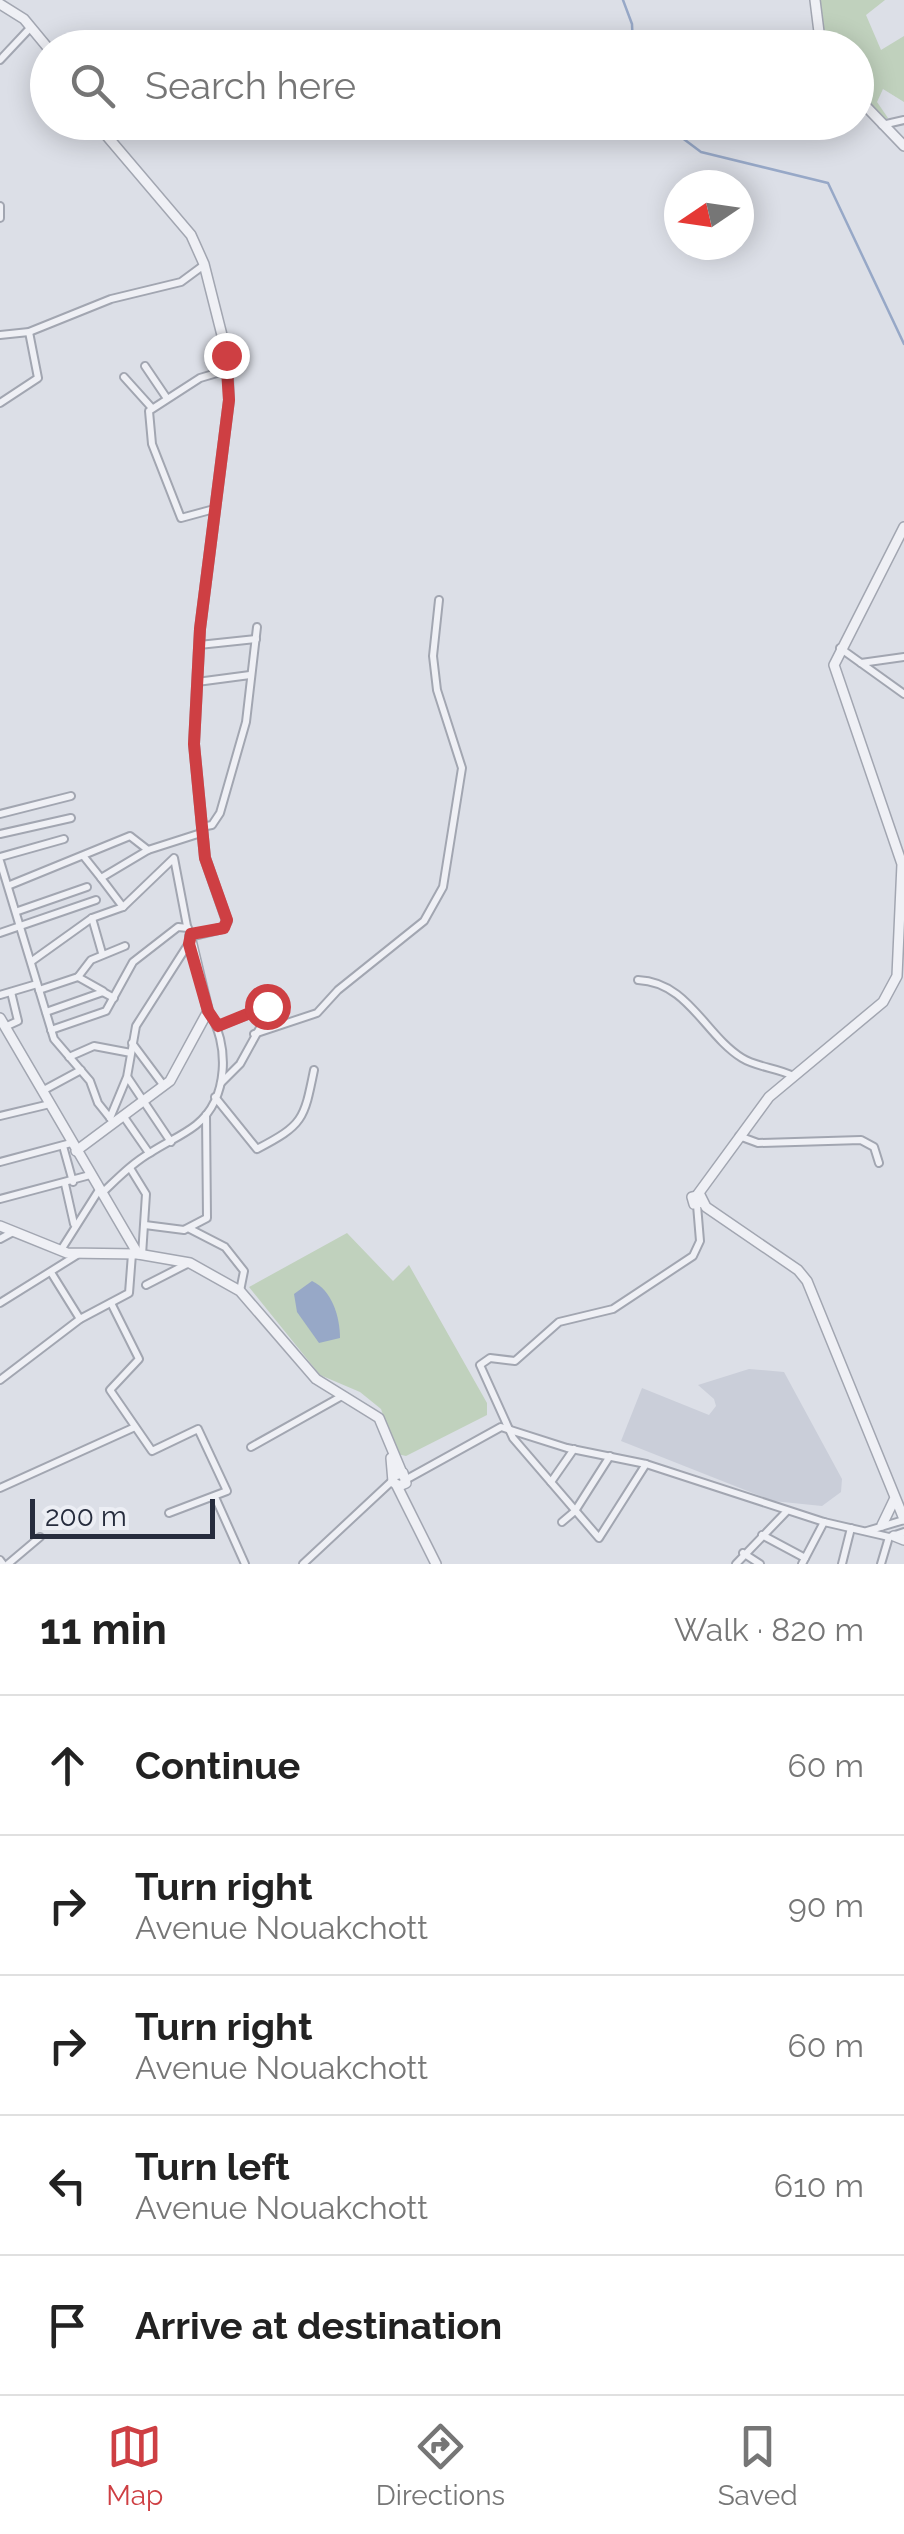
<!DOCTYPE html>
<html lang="en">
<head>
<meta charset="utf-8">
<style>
  body { margin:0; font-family:Raleway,sans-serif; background:#f6f6f6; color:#222 }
  .compass { position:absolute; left:664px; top:170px; width:90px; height:90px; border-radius:50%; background:#fff; box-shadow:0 5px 25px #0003; rotate:257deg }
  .scale { position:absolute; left:30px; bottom:25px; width:185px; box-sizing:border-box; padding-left:10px; border:5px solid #262c3d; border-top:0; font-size:28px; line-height:35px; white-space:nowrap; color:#262c3d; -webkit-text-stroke:8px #eceef4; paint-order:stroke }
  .stop { position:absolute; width:30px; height:30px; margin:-22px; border:8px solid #ce3f43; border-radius:50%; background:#fff }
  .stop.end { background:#ce3f43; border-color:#fff; box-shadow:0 2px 10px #0008 }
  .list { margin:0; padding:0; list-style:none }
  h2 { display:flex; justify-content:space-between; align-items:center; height:130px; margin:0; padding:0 40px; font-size:42px }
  h2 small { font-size:32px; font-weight:400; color:#767676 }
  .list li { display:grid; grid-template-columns:65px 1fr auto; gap:30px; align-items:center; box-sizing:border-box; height:140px; padding:0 40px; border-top:2px solid #e0e0e0 }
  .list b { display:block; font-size:38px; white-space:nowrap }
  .list p { margin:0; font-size:32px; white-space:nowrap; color:#767676 }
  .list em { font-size:32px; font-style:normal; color:#767676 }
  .icon { flex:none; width:55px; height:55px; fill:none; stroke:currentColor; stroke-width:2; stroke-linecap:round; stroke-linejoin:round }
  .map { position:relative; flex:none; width:904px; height:1564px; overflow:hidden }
  .search { position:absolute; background:#fff; box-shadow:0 5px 25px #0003; left:30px; right:30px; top:30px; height:110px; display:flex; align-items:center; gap:25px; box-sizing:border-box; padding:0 35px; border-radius:55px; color:#767676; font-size:38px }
  .sheet { height:830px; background:#fff }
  nav { display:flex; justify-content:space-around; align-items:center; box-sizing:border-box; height:140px; border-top:2px solid #e0e0e0; background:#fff; font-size:28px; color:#767676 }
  nav a { display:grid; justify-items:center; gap:5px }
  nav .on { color:#ce3f43 }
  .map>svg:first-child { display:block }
  .built { fill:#caced9 }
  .green { fill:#c0d1bd }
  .water { fill:#97a8c7 }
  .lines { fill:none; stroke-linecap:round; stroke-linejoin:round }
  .stream { stroke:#97a8c7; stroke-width:2.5 }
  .minor-casing { stroke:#a2a6b1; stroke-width:10 }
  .tertiary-casing { stroke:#a2a6b1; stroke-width:12 }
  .minor { stroke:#eff0f5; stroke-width:6 }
  .tertiary { stroke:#eff0f5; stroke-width:9 }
  .route { stroke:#ce3f43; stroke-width:12 }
</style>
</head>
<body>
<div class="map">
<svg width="904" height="1564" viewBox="0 0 904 1564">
  <rect width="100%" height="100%" fill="#dcdfe7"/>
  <path class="built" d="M749 1369 784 1372 842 1479 841 1492 822 1506 773 1501 621 1441 642 1388 709 1415 716 1406 714 1399 698 1385Z"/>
  <g class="green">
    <path d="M819 0H885L866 15 881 50 904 36V102L883 89 877 102 888 118 882 121 857 91 856 48 825 47Z"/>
    <path d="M347 1233 393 1281 409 1265 487 1403V1415L406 1456 397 1454 381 1409 360 1392 320 1375 249 1287Z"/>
  </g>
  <path class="water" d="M312 1281C332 1290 340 1317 340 1338L319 1343 297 1312 294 1294Z"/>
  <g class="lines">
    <g class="stream">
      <path d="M623 0 632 24 633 48"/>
      <path d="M661 122 701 152 828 183 904 344"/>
    </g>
    <defs>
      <g id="minor">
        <path d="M0 60 31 27"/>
        <path d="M882 125 904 120"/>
        <path d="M0 206V218"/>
        <path d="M0 335 29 332 111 299 181 282 204 265"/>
        <path d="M145 366 166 397"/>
        <path d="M124 377 151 407"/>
        <path d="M0 403 38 378 29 332"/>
        <path d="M214 509 181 518 152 444 149 411 200 378 227 370"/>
        <path d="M199 645 256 639"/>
        <path d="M840 648 904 694"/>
        <path d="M861 663 904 657"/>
        <path d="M197 682 250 675"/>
        <path d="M0 814 71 796"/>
        <path d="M201 827 212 825 220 813 246 722 257 627"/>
        <path d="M0 834 71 818"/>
        <path d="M0 857 64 839"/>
        <path d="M85 858 101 878"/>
        <path d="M0 861 54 1039 90 1081 98 1103 114 1123"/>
        <path d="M10 885 130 836 148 850"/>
        <path d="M123 907 101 878 148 850 201 833"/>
        <path d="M18 911 87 887"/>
        <path d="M92 918 102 953"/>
        <path d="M0 933 96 900"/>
        <path d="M32 961 92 918 123 907 174 858 187 926"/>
        <path d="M78 977 103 991"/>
        <path d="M638 980C688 982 705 1035 742 1058 756 1067 778 1068 793 1076"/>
        <path d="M39 990 78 977 91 960 125 946"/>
        <path d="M0 995 37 984"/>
        <path d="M46 1012 103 992 114 998"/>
        <path d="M7 1026 18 1021 11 992"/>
        <path d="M218 1026 272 1006 240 1064 221 1083"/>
        <path d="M51 1030 106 1011 133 962 178 927 188 928"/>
        <path d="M254 1034 317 1013 338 990 424 921 443 887 462 768 437 690 433 656 439 600"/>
        <path d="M132 1043 164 1086"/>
        <path d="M69 1057 94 1046 131 1053"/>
        <path d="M128 1078 171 1142"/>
        <path d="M44 1090 81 1070"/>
        <path d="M215 1097 257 1149C303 1125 304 1120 314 1070"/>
        <path d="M0 1116 50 1104"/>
        <path d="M124 1117 149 1153"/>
        <path d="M110 1118 127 1077 136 1026 189 943"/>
        <path d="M739 1136 758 1143 861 1140 874 1147 879 1163"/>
        <path d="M63 1146 73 1182"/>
        <path d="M0 1162 71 1143"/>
        <path d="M130 1168 146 1194 142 1255"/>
        <path d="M65 1184 74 1224"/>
        <path d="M102 1193C117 1179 132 1163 150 1153 165 1143 182 1136 196 1125 229 1099 230 1043 208 1011"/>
        <path d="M0 1199 90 1175"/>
        <path d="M145 1225 184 1230 207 1218 206 1115"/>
        <path d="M190 1229 225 1247 244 1271 240 1291"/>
        <path d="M0 1239 13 1232"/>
        <path d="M61 1250 99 1190"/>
        <path d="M52 1274 80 1319"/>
        <path d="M146 1285 189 1263"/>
        <path d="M0 1303 77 1255"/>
        <path d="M111 1303 139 1359 110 1390 152 1451 198 1429 227 1491 169 1513"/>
        <path d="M0 1380 80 1319 129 1293 132 1254"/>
        <path d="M251 1447 342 1396"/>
        <path d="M646 1464 599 1538 513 1438 480 1365 490 1358 515 1361 559 1322 613 1309 693 1256 700 1241 697 1205"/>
        <path d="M407 1479 501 1427 567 1448 646 1464 824 1522 889 1537 904 1532"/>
        <path d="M551 1482 574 1449"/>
        <path d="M0 1488 135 1427"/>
        <path d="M215 1497 245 1564"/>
        <path d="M562 1522 575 1511 610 1456"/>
        <path d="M867 1531 904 1520"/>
        <path d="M762 1535 805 1558"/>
        <path d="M743 1553 760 1564"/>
        <path d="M0 1560 3 1564"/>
        <path d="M8 1564 40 1537"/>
        <path d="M303 1564 392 1481"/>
        <path d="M736 1564 786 1512"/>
        <path d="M802 1564 824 1522"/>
        <path d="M842 1564 851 1528"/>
        <path d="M881 1564 889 1537"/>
      </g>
      <g id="tertiary">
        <path d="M815 0 821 48"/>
        <path d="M0 4 24 19 48 48"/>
        <path d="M856 96 904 146"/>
        <path d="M0 1018 138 1254"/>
        <path d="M76 1151 170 1081 208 1011 190 936 223 928 227 921 205 858 194 744 200 629 229 400 227 355 204 264 191 235 95 122"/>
        <path d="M698 1194 769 1097 883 1002 897 976 902 864 834 665 904 527"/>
        <path d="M702 1202 694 1204 692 1197 700 1195 706 1207 798 1270 807 1281 904 1519"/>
        <path d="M0 1226 67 1253 138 1254 190 1263 240 1291 316 1379 379 1418 402 1473"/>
        <path d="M391 1458 393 1482 399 1486 406 1483 403 1473 394 1475"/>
        <path d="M397 1486 436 1564"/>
        <path d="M882 1525 894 1500"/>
        <path d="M894 1536 904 1540"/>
      </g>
    </defs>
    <use href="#minor" class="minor-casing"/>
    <use href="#tertiary" class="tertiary-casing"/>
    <use href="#minor" class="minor"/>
    <use href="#tertiary" class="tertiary"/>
  </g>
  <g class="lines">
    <path class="route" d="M226 355 229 400 200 629 194 744 205 858 227 920 224 928 191 934 189 944 208 1011 218 1026 267 1006"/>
  </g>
</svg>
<svg class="compass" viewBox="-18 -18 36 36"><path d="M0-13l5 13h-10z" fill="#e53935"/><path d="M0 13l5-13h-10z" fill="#767676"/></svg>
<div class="scale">200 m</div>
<div class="stop" style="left:267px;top:1006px"></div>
<div class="stop end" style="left:226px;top:355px"></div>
<div class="search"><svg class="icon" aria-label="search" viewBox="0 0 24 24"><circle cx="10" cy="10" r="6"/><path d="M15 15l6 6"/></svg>Search here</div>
</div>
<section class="sheet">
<h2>11 min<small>Walk · 820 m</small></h2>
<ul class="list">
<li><svg class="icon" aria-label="ahead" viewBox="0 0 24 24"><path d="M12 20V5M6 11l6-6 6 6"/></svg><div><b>Continue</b></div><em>60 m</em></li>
<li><svg class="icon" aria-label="right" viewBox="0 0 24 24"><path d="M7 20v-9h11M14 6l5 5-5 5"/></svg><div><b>Turn right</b><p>Avenue Nouakchott</p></div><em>90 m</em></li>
<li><svg class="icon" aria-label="right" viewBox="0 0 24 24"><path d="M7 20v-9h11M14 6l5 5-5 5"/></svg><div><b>Turn right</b><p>Avenue Nouakchott</p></div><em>60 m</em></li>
<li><svg class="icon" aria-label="left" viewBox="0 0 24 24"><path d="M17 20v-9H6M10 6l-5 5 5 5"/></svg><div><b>Turn left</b><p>Avenue Nouakchott</p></div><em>610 m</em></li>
<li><svg class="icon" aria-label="arrive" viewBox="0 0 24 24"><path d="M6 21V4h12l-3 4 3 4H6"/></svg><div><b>Arrive at destination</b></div></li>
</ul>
</section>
<nav>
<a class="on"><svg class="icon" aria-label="map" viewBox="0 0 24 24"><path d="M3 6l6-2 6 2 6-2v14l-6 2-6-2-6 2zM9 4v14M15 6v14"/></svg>Map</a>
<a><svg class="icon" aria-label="directions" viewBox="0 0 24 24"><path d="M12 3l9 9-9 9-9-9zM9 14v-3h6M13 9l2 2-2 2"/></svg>Directions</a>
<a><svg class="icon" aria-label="saved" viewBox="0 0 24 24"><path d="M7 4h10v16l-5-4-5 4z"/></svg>Saved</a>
</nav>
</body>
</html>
